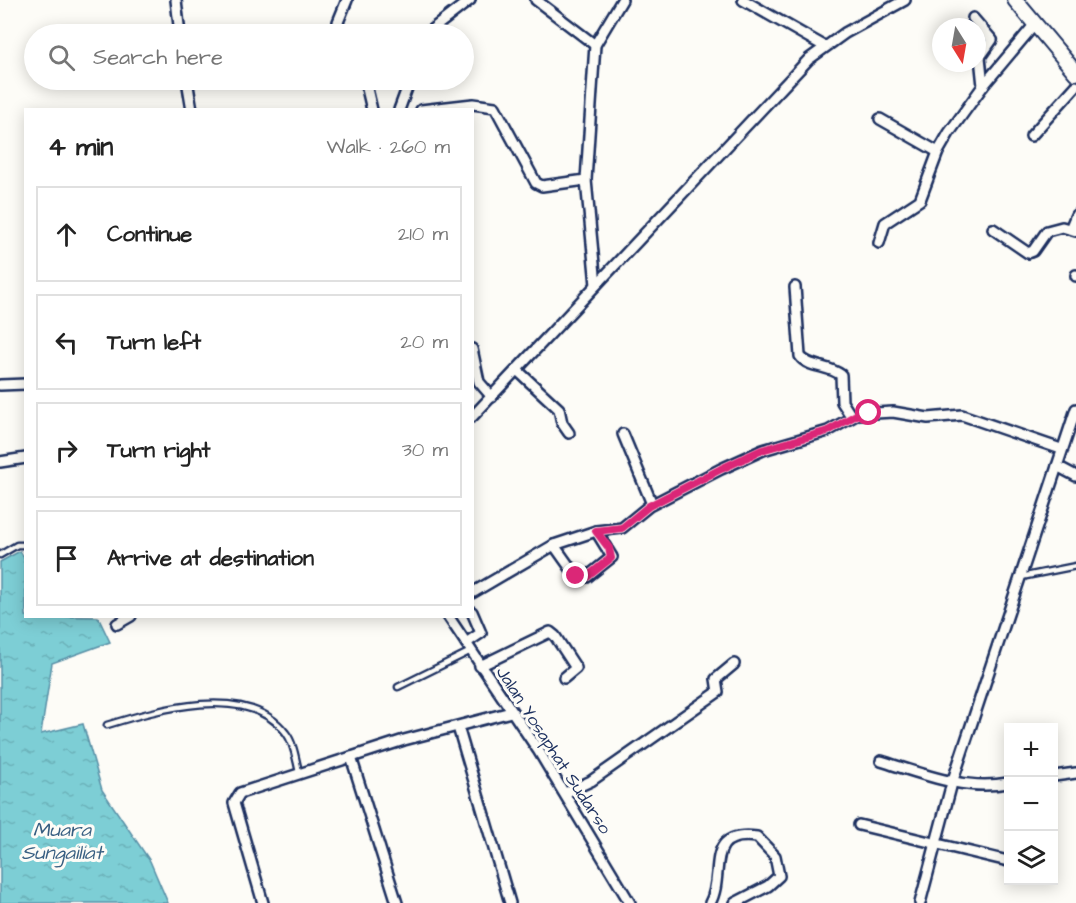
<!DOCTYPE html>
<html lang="en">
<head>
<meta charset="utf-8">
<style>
  body { margin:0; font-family:"Architects Daughter",sans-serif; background:#f6f6f6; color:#222 }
  .controls { position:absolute; right:18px; bottom:18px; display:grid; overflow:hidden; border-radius:0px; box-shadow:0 3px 15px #0003 }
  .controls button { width:54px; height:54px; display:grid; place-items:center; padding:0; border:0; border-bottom:2px solid #e0e0e0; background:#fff; color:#222; font:30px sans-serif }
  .compass { position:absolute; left:932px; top:18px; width:54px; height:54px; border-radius:50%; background:#fff; box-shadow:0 3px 15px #0003; rotate:169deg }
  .stop { position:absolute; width:18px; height:18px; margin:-14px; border:4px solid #db2777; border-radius:50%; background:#fff }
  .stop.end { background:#db2777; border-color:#fff; box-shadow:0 2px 6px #0008 }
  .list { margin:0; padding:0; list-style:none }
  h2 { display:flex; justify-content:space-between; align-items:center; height:78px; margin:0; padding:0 24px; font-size:26px }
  h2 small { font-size:20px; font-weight:400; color:#767676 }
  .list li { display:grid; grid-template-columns:39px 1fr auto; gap:18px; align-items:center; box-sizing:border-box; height:96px; margin:0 12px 12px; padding:0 12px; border:2px solid #e0e0e0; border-radius:0px }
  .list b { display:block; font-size:22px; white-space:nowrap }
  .list em { font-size:20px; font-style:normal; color:#767676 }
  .icon { flex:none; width:33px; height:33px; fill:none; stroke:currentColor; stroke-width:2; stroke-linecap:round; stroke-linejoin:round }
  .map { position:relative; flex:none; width:1076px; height:903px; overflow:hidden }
  .search { position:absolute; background:#fff; box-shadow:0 3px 15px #0003; left:24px; top:24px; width:450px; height:66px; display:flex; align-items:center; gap:15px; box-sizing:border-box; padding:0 21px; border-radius:33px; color:#767676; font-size:22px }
  .panel { position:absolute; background:#fff; box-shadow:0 3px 15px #0003; left:24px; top:108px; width:450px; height:510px; border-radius:0px }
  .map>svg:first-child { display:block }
  .water { fill:url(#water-ripples); stroke:#568ea5; stroke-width:1.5 }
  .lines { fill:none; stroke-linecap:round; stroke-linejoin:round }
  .lane-casing { stroke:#1b2f5e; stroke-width:9 }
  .street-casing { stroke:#1b2f5e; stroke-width:14 }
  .secondary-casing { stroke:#1b2f5e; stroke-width:18 }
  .lane { stroke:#fdfcf7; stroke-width:4.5 }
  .street { stroke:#fdfcf7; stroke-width:9 }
  .secondary { stroke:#fdfcf7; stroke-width:14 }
  .route { stroke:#db2777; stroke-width:8 }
  .labels { text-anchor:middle; stroke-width:6; stroke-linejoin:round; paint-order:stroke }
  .street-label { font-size:18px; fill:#1b2f5e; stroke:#fdfcf7 }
  .water-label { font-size:20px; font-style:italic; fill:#385f82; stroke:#fdfcf7 }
</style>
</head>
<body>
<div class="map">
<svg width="1076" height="903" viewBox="0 0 1076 903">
  <defs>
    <pattern id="water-ripples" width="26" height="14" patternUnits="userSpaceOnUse" patternTransform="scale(1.5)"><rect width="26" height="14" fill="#7dced5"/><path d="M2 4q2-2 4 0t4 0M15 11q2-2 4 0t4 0" fill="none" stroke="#6bb1b9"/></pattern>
  </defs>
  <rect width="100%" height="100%" fill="#fdfcf7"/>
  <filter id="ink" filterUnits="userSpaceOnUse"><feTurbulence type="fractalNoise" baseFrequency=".0167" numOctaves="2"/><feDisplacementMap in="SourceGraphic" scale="12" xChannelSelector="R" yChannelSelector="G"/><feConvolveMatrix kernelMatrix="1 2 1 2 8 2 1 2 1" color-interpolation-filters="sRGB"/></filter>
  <g filter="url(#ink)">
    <path class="water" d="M20 551 25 559 26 616 98 617 110 642 52 663 41 734 83 724 102 790 150 861 168 903H0V562Z"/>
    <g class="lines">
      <defs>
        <g id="lane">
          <path d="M0 555 17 545H26"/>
          <path d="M1021 577 1076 566"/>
          <path d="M398 687 471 651"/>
          <path d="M107 725C156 710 248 682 286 733 294 743 296 760 299 772"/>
        </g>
        <g id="street">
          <path d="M176 0 180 34"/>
          <path d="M536 0 595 45"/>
          <path d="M743 0 824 46"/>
          <path d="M973 18 992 40 980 57 983 86"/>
          <path d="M341 34 338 22 347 0"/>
          <path d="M426 34 470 0"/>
          <path d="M187 80 192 110"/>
          <path d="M365 80 372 110"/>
          <path d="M399 110 410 80"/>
          <path d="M421 110 473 104 495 107 536 183 542 186 586 180"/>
          <path d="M880 119 938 152"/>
          <path d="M1031 136 1076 86"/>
          <path d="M993 229 1028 253 1033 251 1047 231 1062 227 1076 231"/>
          <path d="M1070 229 1076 215"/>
          <path d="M879 243 885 223 920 200 938 152 949 133 983 86 1035 24"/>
          <path d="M1076 275V276"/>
          <path d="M596 285 586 180 595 45 622 0"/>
          <path d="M795 287 800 356C808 368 829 365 841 375L842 402 851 416"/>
          <path d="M472 349 479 382 492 397"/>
          <path d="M517 370 559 409 562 423 569 433"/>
          <path d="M0 385 26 384"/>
          <path d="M472 417 809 59 845 33 905 0"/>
          <path d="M623 434 652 504"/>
          <path d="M0 462 26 458"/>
          <path d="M1057 466 1076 476"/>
          <path d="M554 545 576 576 587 577 612 557 596 531"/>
          <path d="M472 593 554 545 596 531 622 528 649 506 721 469 763 450 828 431 858 414 893 412 928 418 962 415 1061 449"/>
          <path d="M448 616 538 750 630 903"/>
          <path d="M117 624 131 616"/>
          <path d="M466 643 481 633 472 612"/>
          <path d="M480 666 550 632 555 636 576 668 564 678"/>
          <path d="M458 727 510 903"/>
          <path d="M351 757 397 903"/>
          <path d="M881 761C923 774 964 791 1008 783"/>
          <path d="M1054 776 1076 773"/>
          <path d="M565 793 591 781 718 692 716 679 734 664"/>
          <path d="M859 825 1008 861"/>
          <path d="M263 903 234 803 240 793 404 740 511 712"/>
          <path d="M710 903C726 875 702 830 757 837L775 856 779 876 768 886 735 903"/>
          <path d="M920 903 952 783 1076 409"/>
        </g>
        <path id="secondary" d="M1015 0 1076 73"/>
      </defs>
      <use href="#lane" class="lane-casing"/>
      <use href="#street" class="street-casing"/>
      <use href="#secondary" class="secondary-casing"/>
      <use href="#lane" class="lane"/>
      <use href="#street" class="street"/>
      <use href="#secondary" class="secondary"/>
    </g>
  </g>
  <g class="lines" filter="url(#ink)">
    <path class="route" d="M576 576 587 577 611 558 609 548 596 531 622 528 649 506 721 469 762 450 828 431 858 414 869 413"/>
  </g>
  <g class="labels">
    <g class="street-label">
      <text transform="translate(554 750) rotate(57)" y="6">Jalan Yosaphat Sudarso</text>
    </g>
    <g class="water-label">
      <text x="62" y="836">Muara<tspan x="62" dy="23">Sungailiat</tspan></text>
    </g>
  </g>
</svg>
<div class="controls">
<button>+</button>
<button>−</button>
<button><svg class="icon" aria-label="layers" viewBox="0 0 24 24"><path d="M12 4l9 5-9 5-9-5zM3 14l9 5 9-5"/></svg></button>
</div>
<svg class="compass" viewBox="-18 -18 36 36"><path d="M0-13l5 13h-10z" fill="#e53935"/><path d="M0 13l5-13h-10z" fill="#767676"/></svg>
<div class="stop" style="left:869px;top:413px"></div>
<div class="stop end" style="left:576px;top:576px"></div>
<div class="search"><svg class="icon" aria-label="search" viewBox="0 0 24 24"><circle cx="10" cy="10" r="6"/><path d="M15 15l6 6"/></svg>Search here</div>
<section class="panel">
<h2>4 min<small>Walk · 260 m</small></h2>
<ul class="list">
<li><svg class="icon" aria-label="ahead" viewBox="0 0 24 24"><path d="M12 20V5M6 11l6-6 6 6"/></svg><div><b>Continue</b></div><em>210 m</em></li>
<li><svg class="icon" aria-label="left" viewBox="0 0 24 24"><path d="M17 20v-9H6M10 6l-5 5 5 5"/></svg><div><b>Turn left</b></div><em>20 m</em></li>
<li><svg class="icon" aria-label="right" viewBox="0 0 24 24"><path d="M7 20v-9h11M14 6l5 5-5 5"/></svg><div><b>Turn right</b></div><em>30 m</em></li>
<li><svg class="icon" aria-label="arrive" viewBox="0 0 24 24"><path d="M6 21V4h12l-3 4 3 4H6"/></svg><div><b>Arrive at destination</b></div></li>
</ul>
</section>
</div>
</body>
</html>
